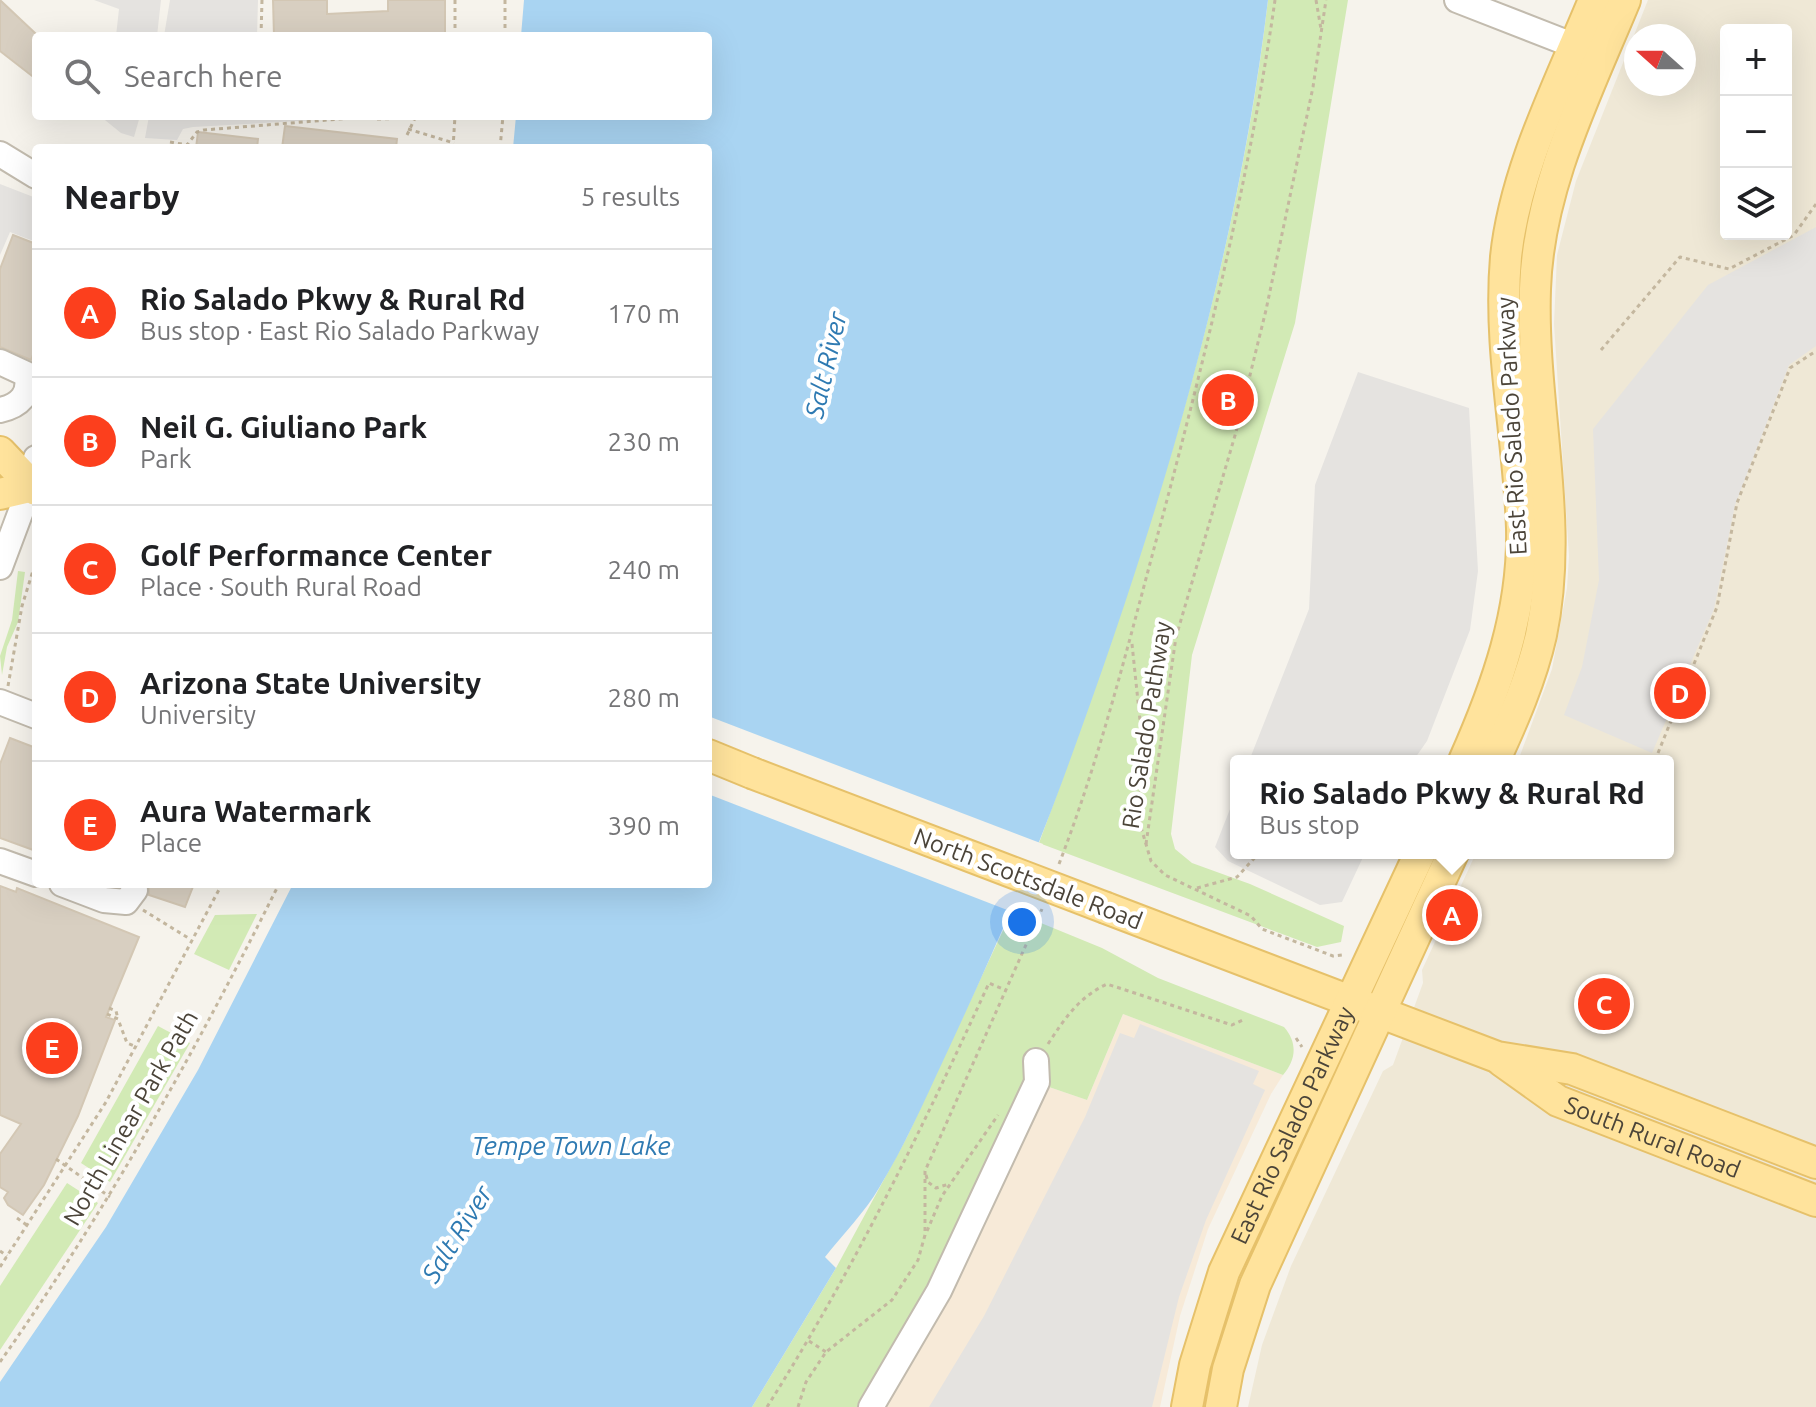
<!DOCTYPE html>
<html lang="en">
<head>
<meta charset="utf-8">
<style>
  body { margin:0; font-family:Ubuntu,sans-serif; background:#f2f2f2; color:#202124 }
  .controls { position:absolute; right:24px; top:24px; display:grid; overflow:hidden; border-radius:8px; box-shadow:0 8px 32px #0002 }
  .controls button { width:72px; height:72px; display:grid; place-items:center; padding:0; border:0; border-bottom:2px solid #e0e0e0; background:#fff; color:#202124; font:40px sans-serif }
  .compass { position:absolute; left:1624px; top:24px; width:72px; height:72px; border-radius:50%; background:#fff; box-shadow:0 8px 32px #0002; rotate:291deg }
  .you { position:absolute; left:1022px; top:922px; width:28px; height:28px; margin:-20px; border:6px solid #fff; border-radius:50%; background:#1a73e8; box-shadow:0 0 0 12px #1a73e833 }
  .badge { display:grid; place-items:center; width:52px; height:52px; border-radius:50%; background:#fc3f1d; color:#fff; font-size:26px; font-weight:700 }
  .pin { position:absolute; translate:-50% -50%; border:4px solid #fff; box-shadow:0 2px 8px #0006 }
  .popup { position:absolute; left:1230px; top:755px; width:444px; height:104px; box-sizing:border-box; display:grid; place-content:center; border-radius:8px; background:#fff; filter:drop-shadow(0 2px 6px #0005); font-size:26px; white-space:nowrap; color:#757577 }
  .popup b { font-size:30px; color:#202124 }
  .popup::after { content:''; position:absolute; left:50%; top:100%; margin-left:-16px; border:16px solid transparent; border-top-color:#fff }
  .list { margin:0; padding:0; list-style:none }
  h2 { display:flex; justify-content:space-between; align-items:center; height:104px; margin:0; padding:0 32px; font-size:34px }
  h2 small { font-size:26px; font-weight:400; color:#757577 }
  .list li { display:grid; grid-template-columns:52px 1fr auto; gap:24px; align-items:center; box-sizing:border-box; height:128px; padding:0 32px; border-top:2px solid #e0e0e0 }
  .list b { display:block; font-size:30px; white-space:nowrap }
  .list p { margin:0; font-size:26px; white-space:nowrap; color:#757577 }
  .list em { font-size:26px; font-style:normal; color:#757577 }
  .icon { flex:none; width:44px; height:44px; fill:none; stroke:currentColor; stroke-width:2; stroke-linecap:round; stroke-linejoin:round }
  .map { position:relative; flex:none; width:1816px; height:1407px; overflow:hidden }
  .search { position:absolute; background:#fff; box-shadow:0 8px 32px #0002; left:32px; top:32px; width:680px; height:88px; display:flex; align-items:center; gap:20px; box-sizing:border-box; padding:0 28px; border-radius:8px; color:#757577; font-size:30px }
  .panel { position:absolute; background:#fff; box-shadow:0 8px 32px #0002; left:32px; top:144px; width:680px; height:744px; border-radius:8px }
  .map>svg:first-child { display:block }
  .commercial { fill:#f7ead8 }
  .education { fill:#efe8d6; fill-rule:evenodd }
  .green { fill:#d2eab5 }
  .parking { fill:#e5e3e0 }
  .water { fill:#a9d4f2 }
  .pier { fill:#f6f3ec }
  .building { fill:#d8cfc1; stroke:#d3c7b4; stroke-width:2 }
  .lines { fill:none; stroke-linecap:round; stroke-linejoin:round }
  .minor-casing { stroke:#c2bbae; stroke-width:28 }
  .major-casing { stroke:#e6c16a; stroke-width:34 }
  .path { stroke:#c4b79f; stroke-width:3; stroke-dasharray:4 4; stroke-linecap:butt }
  .minor { stroke:#fff; stroke-width:24 }
  .major { stroke:#ffe39c; stroke-width:30 }
  .major-bridge-casing { stroke:#e6c16a; stroke-width:34; stroke-linecap:butt }
  .major-bridge { stroke:#ffe39c; stroke-width:30 }
  .labels { text-anchor:middle; stroke-width:8; stroke-linejoin:round; paint-order:stroke }
  .street-label { font-size:24px; fill:#4b4439; stroke:#fff }
  .water-label { font-size:26px; font-style:italic; fill:#2e7ab2; stroke:#fff }
</style>
</head>
<body>
<div class="map">
<svg width="1816" height="1407" viewBox="0 0 1816 1407">
  <rect width="100%" height="100%" fill="#f6f3ec"/>
  <path class="commercial" d="M1123 1014 1283 1075 1271 1094 1208 1229 1180 1316 1160 1407H870L1046 1086 1087 1100Z"/>
  <path class="education" d="M1648 0H1816V1407H1248L1262 1345 1291 1266 1383 1071 1393 1065 1423 983 1422 970 1476 853H1668V761H1518L1552 669 1567 588 1569 556 1554 324 1557 255 1576 181ZM1726 30H1786V234H1726ZM1636 36H1684V84H1636Z"/>
  <g class="green">
    <path d="M1268 0H1348L1295 323 1192 655 1171 834 1175 849 1192 863 1250 884 1344 926 1341 942 1317 947 1039 843C1140 570 1234 290 1268 0Z"/>
    <path d="M18 571 25 572 18 622 7 647 2 675 0 656 12 620Z"/>
    <path d="M1012 911 1102 948 1158 978 1284 1027C1298 1043 1296 1060 1283 1075L1123 1014 1087 1100 1046 1086 870 1407H752L836 1268 907 1137Z"/>
    <path d="M257 914 229 970 194 954 215 915Z"/>
    <path d="M158 1026 190 1043 110 1182 81 1163Z"/>
    <path d="M67 1183 98 1203 0 1350V1286Z"/>
  </g>
  <g class="parking">
    <path d="M94 0H161L157 36H116L119 9Z"/>
    <path d="M170 0H258L257 36H164Z"/>
    <path d="M100 116H140L134 137 121 133Z"/>
    <path d="M149 116H367V117L193 127 183 129 177 140 145 138Z"/>
    <path d="M0 184 36 198V242L10 232 0 255Z"/>
    <path d="M1816 227V346L1789 365 1735 505 1714 609 1652 753 1564 715 1582 667 1599 580 1593 429 1708 285Z"/>
    <path d="M1358 372 1469 408 1478 571 1470 630 1427 741 1413 761H1249L1309 609 1315 485Z"/>
    <path d="M1236 794V853H1365L1342 902 1320 905 1228 861 1215 847Z"/>
    <path d="M1140 1024 1259 1071 1253 1084 1265 1090 1206 1220 1179 1297 1152 1407H929L984 1316 1085 1117 1120 1033 1134 1038Z"/>
  </g>
  <path class="water" d="M524 0H1268C1236 267 1155 530 1062 782 1027 877 986 969 943 1061 923 1104 904 1147 879 1188 865 1212 843 1234 825 1257L836 1268 752 1407H0V1382L106 1227 198 1070 293 884H708V148H513L516 116H708V36H521Z"/>
  <path class="pier" d="M708 716 1043 844 1015 913 708 794Z"/>
  <g class="building">
    <path d="M0 0 36 34V79L0 51Z"/>
    <path d="M273 0H327V14L388 11V0H445V33L437 36H274Z"/>
    <path d="M285 126 397 139 396 148H282Z"/>
    <path d="M198 132 258 139 257 148H196Z"/>
    <path d="M13 235 36 244V347L31 360 0 347V269Z"/>
    <path d="M10 738 36 748V851L0 838V764Z"/>
    <path d="M149 884H194L185 907 149 895Z"/>
    <path d="M0 886 16 892 17 888 139 937 106 1017 115 1020 78 1116 44 1185 23 1215 8 1205 4 1198 8 1192 0 1187V1154L21 1124 0 1115Z"/>
    <path d="M1598 982 1626 1003 1611 1025 1582 1004Z"/>
  </g>
  <g class="lines">
    <defs>
      <g id="minor">
        <path d="M1457 0 1575 46"/>
        <path d="M0 154 36 176"/>
        <path d="M0 362 26 374C32 394 19 406 0 410"/>
        <path d="M0 567 30 487 36 458"/>
        <path d="M0 702 36 716"/>
        <path d="M0 861 36 874"/>
        <path d="M62 884 104 900 126 902 135 890"/>
        <path d="M871 1407 939 1291 1037 1082 1036 1061"/>
      </g>
      <g id="major">
        <path d="M0 452 36 490"/>
        <path d="M0 494 30 487"/>
        <path d="M708 755 752 773"/>
        <path d="M1464 761C1497 687 1524 611 1522 528 1519 438 1498 348 1506 257 1515 169 1561 81 1594 0"/>
        <path d="M1494 761C1513 720 1531 679 1541 635 1565 521 1531 404 1535 289 1538 188 1587 92 1625 0"/>
        <path d="M1106 908 1497 1057 1572 1069 1816 1163"/>
        <path id="s1" d="M1502 1061 1558 1101 1816 1201"/>
        <path id="s2" d="M1187 1407 1195 1365 1224 1272 1420 853"/>
        <path d="M1221 1407 1228 1369 1255 1285 1453 853"/>
      </g>
    </defs>
    <use href="#minor" class="minor-casing"/>
    <use href="#major" class="major-casing"/>
    <g class="path">
      <path d="M505 0V36"/>
      <path d="M1316 0 1321 29"/>
      <path d="M261 36 262 0"/>
      <path d="M455 36V0"/>
      <path d="M377 119 455 117"/>
      <path d="M408 129 454 143"/>
      <path d="M407 135 415 118"/>
      <path d="M170 142 187 145 197 132 204 130 377 116"/>
      <path d="M453 148 455 116"/>
      <path d="M500 148 503 116"/>
      <path d="M1601 350 1680 257 1729 269 1794 235 1816 204"/>
      <path d="M1132 644 1141 730 1140 824 1151 861 1165 875 1251 916 1262 929 1333 956 1342 955"/>
      <path d="M8 686 22 606 36 561"/>
      <path d="M1658 753 1717 607 1737 503 1790 368 1816 351"/>
      <path d="M1146 844 1176 637 1236 432 1266 310 1313 87 1326 0"/>
      <path d="M1059 864C1103 750 1131 633 1163 515 1208 345 1250 175 1275 0"/>
      <path d="M1197 888 1237 877 1259 853"/>
      <path d="M143 910 190 939"/>
      <path d="M109 1008 116 1011 118 1019"/>
      <path d="M107 1014 118 1019 127 1043 137 1047"/>
      <path d="M1296 1038 1302 1047"/>
      <path d="M1048 1044C1065 1018 1079 997 1107 984L1232 1025 1245 1019"/>
      <path d="M56 1159 110 1197"/>
      <path d="M926 1175 928 1182 936 1188 949 1184"/>
      <path d="M17 1218 28 1226"/>
      <path d="M927 1231 942 1196 998 1115"/>
      <path d="M0 1251 7 1256"/>
      <path d="M0 1267 106 1102 222 884"/>
      <path d="M809 1341 826 1352"/>
      <path d="M0 1362C107 1210 196 1050 279 884"/>
      <path d="M767 1407C853 1271 922 1129 989 983L1005 990"/>
      <path d="M798 1407 806 1382 826 1352 892 1300 918 1260 925 1235V1171L1042 909"/>
    </g>
    <use href="#minor" class="minor"/>
    <use href="#major" class="major"/>
    <defs>
      <path id="major-bridge" d="M752 773 1106 908"/>
    </defs>
    <use href="#major-bridge" class="major-bridge-casing"/>
    <use href="#major-bridge" class="major-bridge"/>
  </g>
  <g class="labels">
    <g class="street-label">
      <text transform="translate(1512 426) rotate(-93)" y="8">East Rio Salado Parkway</text>
      <text transform="translate(1147 725) rotate(-81)" y="8">Rio Salado Pathway</text>
      <text transform="translate(1028 879) rotate(21)" y="8">North Scottsdale Road</text>
      <text transform="translate(131 1118) rotate(-60)" y="8">North Linear Park Path</text>
      <text dy="8" stroke="none"><textPath href="#s2" startOffset="302">East Rio Salado Parkway</textPath></text>
      <text dy="8" stroke="none"><textPath href="#s1" startOffset="170">South Rural Road</textPath></text>
    </g>
    <g class="water-label">
      <text transform="translate(826 365) rotate(-77)" y="9">Salt River</text>
      <text x="571" y="1155">Tempe Town Lake</text>
      <text transform="translate(457 1234) rotate(-58)" y="9">Salt River</text>
    </g>
  </g>
</svg>
<div class="controls">
<button>+</button>
<button>−</button>
<button><svg class="icon" aria-label="layers" viewBox="0 0 24 24"><path d="M12 4l9 5-9 5-9-5zM3 14l9 5 9-5"/></svg></button>
</div>
<svg class="compass" viewBox="-18 -18 36 36"><path d="M0-13l5 13h-10z" fill="#e53935"/><path d="M0 13l5-13h-10z" fill="#757577"/></svg>
<div class="you"></div>
<div class="pin badge" style="left:1452px;top:915px">A</div>
<div class="popup"><b>Rio Salado Pkwy &amp; Rural Rd</b>Bus stop</div>
<div class="pin badge" style="left:1228px;top:400px">B</div>
<div class="pin badge" style="left:1604px;top:1004px">C</div>
<div class="pin badge" style="left:1680px;top:693px">D</div>
<div class="pin badge" style="left:52px;top:1048px">E</div>
<div class="search"><svg class="icon" aria-label="search" viewBox="0 0 24 24"><circle cx="10" cy="10" r="6"/><path d="M15 15l6 6"/></svg>Search here</div>
<section class="panel">
<h2>Nearby<small>5 results</small></h2>
<ul class="list">
<li><span class="badge">A</span><div><b>Rio Salado Pkwy &amp; Rural Rd</b><p>Bus stop · East Rio Salado Parkway</p></div><em>170 m</em></li>
<li><span class="badge">B</span><div><b>Neil G. Giuliano Park</b><p>Park</p></div><em>230 m</em></li>
<li><span class="badge">C</span><div><b>Golf Performance Center</b><p>Place · South Rural Road</p></div><em>240 m</em></li>
<li><span class="badge">D</span><div><b>Arizona State University</b><p>University</p></div><em>280 m</em></li>
<li><span class="badge">E</span><div><b>Aura Watermark</b><p>Place</p></div><em>390 m</em></li>
</ul>
</section>
</div>
</body>
</html>
